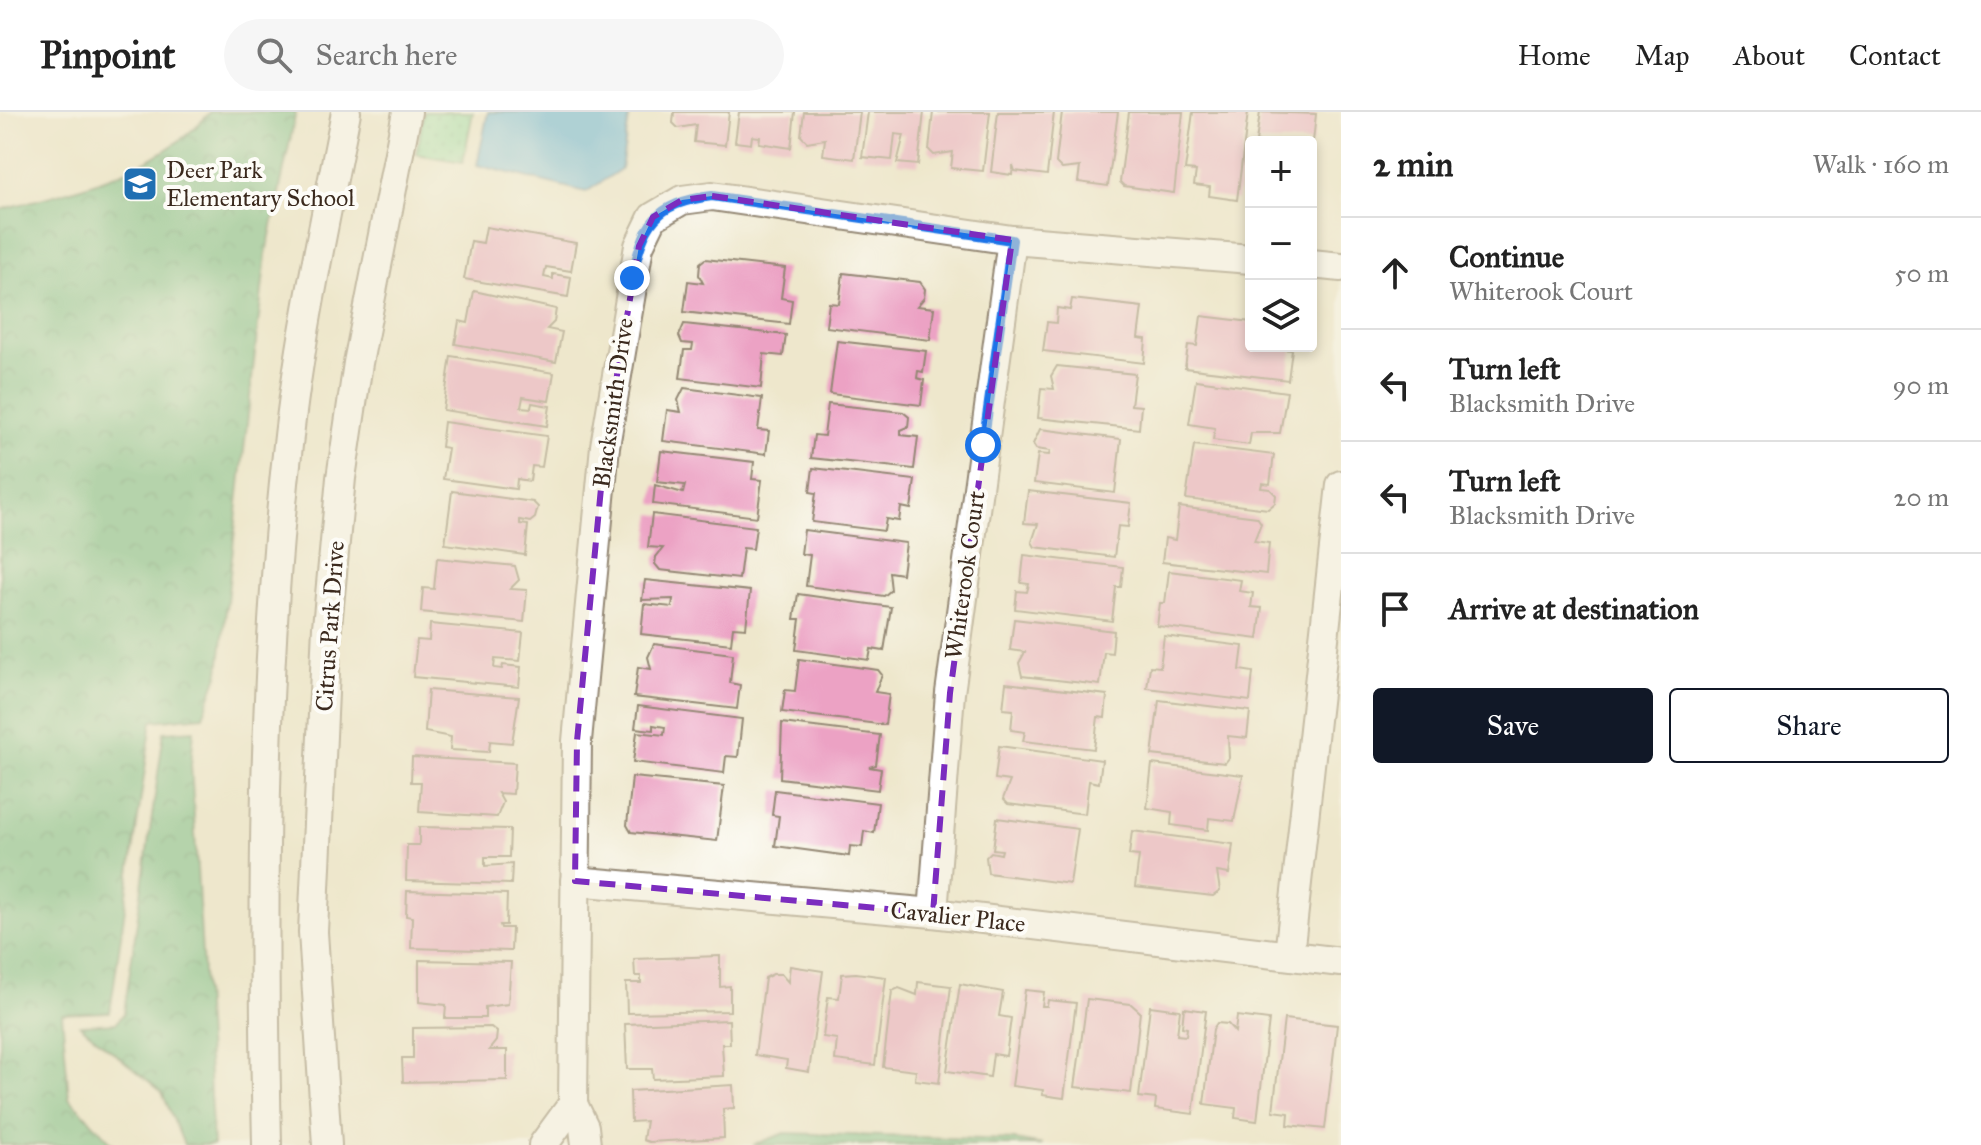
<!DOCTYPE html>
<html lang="en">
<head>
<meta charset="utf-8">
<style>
  body { margin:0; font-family:"IM FELL Great Primer",serif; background:#f6f6f6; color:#222 }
  .controls { position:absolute; right:24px; top:24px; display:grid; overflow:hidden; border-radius:8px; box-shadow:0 4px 12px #0003 }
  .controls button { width:72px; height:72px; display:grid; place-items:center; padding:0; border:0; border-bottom:2px solid #e0e0e0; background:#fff; color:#222; font:40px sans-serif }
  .stop { position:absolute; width:24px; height:24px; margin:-18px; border:6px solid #1a73e8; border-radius:50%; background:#fff }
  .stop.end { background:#1a73e8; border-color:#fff; box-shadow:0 2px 8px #0008 }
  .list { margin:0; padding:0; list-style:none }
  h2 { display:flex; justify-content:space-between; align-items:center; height:104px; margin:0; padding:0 32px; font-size:34px }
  h2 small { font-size:26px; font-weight:400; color:#767676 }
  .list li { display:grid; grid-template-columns:52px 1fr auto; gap:24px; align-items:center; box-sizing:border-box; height:112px; padding:0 32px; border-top:2px solid #e0e0e0 }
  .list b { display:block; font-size:30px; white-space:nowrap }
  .list p { margin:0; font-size:26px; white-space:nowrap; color:#767676 }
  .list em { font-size:26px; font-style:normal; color:#767676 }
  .actions { display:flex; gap:16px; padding:24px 32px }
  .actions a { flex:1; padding:18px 0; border:2px solid #111827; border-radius:8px; text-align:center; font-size:28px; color:#111827 }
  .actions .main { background:#111827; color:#fff }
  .icon { flex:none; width:44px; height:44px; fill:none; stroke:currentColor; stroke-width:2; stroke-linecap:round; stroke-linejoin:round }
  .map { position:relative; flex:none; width:1341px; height:1033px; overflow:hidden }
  header { display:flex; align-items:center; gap:48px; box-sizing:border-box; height:112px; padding:0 40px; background:#fff; border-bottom:2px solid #e0e0e0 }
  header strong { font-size:38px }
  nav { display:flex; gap:44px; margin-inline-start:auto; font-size:28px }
  .search { width:560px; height:72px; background:#f6f6f6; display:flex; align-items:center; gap:20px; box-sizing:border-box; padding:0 28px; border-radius:44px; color:#767676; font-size:30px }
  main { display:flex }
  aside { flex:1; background:#fff }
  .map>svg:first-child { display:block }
  .grass { fill:url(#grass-dots); stroke:#62825c; stroke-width:2 }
  .forest { fill:url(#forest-crowns); stroke:#557250; stroke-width:2 }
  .water { fill:#62b5de; stroke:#4e707e; stroke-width:2 }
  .building { fill:#eca2c4 }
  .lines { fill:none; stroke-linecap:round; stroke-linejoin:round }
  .minor-casing { stroke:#948875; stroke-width:32 }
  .minor { stroke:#fff; stroke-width:28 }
  .route { stroke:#1a73e8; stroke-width:10 }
  .marked { fill:none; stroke:#7b2cbf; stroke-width:6; stroke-dasharray:16 10; stroke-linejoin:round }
  .labels { text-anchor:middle; stroke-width:8; stroke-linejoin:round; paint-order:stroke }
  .poi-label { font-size:24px; fill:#3b2a1e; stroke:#fdfcf7; text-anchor:start }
  .street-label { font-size:24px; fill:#3b2a1e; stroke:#fdfcf7 }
</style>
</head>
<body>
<header>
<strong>Pinpoint</strong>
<div class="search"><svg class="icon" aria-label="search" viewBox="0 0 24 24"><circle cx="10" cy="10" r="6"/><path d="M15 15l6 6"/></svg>Search here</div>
<nav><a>Home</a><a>Map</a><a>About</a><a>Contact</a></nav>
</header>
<main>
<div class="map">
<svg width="1341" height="1033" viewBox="0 0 1341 1033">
  <defs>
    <pattern id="grass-dots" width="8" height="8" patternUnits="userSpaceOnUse" patternTransform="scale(2)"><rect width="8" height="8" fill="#8adb9b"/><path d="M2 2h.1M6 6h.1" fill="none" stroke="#78bc85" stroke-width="1.8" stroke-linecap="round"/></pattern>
    <pattern id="forest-crowns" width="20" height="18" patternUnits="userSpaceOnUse" patternTransform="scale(2)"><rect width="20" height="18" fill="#6fbb83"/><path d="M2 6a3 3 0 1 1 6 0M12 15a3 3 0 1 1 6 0" fill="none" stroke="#5c986b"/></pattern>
  </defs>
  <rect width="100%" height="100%" fill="#fdfcf7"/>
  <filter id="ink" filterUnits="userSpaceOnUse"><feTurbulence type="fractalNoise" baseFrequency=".0125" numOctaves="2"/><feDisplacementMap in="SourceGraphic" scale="16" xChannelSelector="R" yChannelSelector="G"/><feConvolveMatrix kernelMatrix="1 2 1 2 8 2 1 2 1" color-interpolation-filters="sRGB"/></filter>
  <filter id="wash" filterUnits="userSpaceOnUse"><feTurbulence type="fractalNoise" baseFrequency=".006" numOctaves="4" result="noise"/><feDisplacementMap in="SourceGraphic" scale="32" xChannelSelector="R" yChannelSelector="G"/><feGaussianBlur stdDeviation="1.8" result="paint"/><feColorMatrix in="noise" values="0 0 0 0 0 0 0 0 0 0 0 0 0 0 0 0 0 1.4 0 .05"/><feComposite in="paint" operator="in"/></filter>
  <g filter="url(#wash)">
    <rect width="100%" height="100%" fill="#eee7cc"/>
    <path class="grass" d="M424 0H473L463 50 416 42Z"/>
    <g class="forest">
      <path d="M210 0H296L266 143 219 560 203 604 152 609 110 900 62 902 69 986 114 1033H0V98C71 78 160 60 210 0Z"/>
      <path d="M194 618 191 652 213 1033H184L162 980 80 913 116 911 124 901 164 620Z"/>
      <path d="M785 1021 1015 1028 1043 1033H753Z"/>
    </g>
    <path class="water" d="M488 0H630L621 57 586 80 477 53Z"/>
    <g id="blocks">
      <g class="building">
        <path d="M674 0H729L725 33 694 30 696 13 678 16 673 11Z"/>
        <path d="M739 0H795L791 36 759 31 760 25 752 24 751 32 735 30Z"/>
        <path d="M804 0H860L854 47 823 43 825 27 807 30 801 24Z"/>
        <path d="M868 0H924L918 53 897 51 904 23 895 22 892 48 862 45Z"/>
        <path d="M933 0H990L983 59 951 56 953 40 934 43 929 38Z"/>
        <path d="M998 0H1054L1047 63 1015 59 1013 53 1012 63 991 60Z"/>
        <path d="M1062 0H1118L1108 74 1078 70 1080 55 1062 57 1056 51Z"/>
        <path d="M1129 0H1183L1174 81 1124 74 1120 70Z"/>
        <path d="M1193 0H1248L1237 88 1209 84 1210 75 1194 73 1196 59 1185 58Z"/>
        <path d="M1260 0 1316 2 1313 30H1256Z"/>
        <path d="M486 115 576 131 571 159 546 155 544 165 553 167V162L571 165 568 185 464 167 471 129 483 131Z"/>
        <path d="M705 147 785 156 781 186 792 188 789 212 684 200 688 169 703 171 699 163 700 151Z"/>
        <path d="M843 161 920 170 925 177 924 186 917 194 934 196 930 228 826 215 829 191 839 192Z"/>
        <path d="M474 179 556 197 554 210 547 217 562 220 556 250 455 232 459 209 468 211Z"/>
        <path d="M1072 187 1142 195 1138 226 1146 227 1144 251 1043 239 1047 210 1056 211 1057 196 1070 198Z"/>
        <path d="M1201 204 1251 210V234L1292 238 1288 268 1185 256 1188 233 1197 234Z"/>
        <path d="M684 212 786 223 783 244 764 242 761 276 680 266 684 238H692L693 232 682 231 679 224Z"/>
        <path d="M837 229 926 239 923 260 918 259 917 266 924 268 921 293 830 282Z"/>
        <path d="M451 244 554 261 549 289 523 285 521 295 531 296 532 291 550 294 547 314 443 298Z"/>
        <path d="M1057 254 1135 262 1131 293 1141 294 1139 317 1038 306 1041 276 1054 277 1051 264Z"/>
        <path d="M1196 268 1287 280 1280 321H1251L1249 333 1213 328 1215 316 1189 312Z"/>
        <path d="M684 276 762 286 758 318 769 319 766 342 663 329 667 298 681 300 678 288Z"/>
        <path d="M828 292 903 300 909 305 908 315 901 318V323L918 325 914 357 811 346 814 323 824 324Z"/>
        <path d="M444 310 547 324 542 355 532 354 530 369 517 367 516 377 443 367 448 336 441 335Z"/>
        <path d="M1040 317 1121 327 1115 381 1034 371 1038 342 1049 343 1050 339 1036 337 1033 332Z"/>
        <path d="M1194 333 1274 343 1270 372 1262 371 1261 376 1270 377 1276 383 1275 391 1268 397 1186 387Z"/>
        <path d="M661 339 754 350 752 367 762 368 757 405 653 392 655 373 683 381 685 373 657 370Z"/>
        <path d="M813 356 915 368 911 397 901 395 899 409 886 407 884 419 812 410 816 381 810 380Z"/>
        <path d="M452 379 533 390 538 395 535 406 530 410 520 408V412L528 413 525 443 445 432Z"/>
        <path d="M1028 379 1131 391 1128 415 1118 414 1114 445 1035 435 1032 430 1038 412 1024 411Z"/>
        <path d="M1179 395 1257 405 1261 411 1254 429 1269 431 1266 462 1162 450 1165 426 1175 428Z"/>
        <path d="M652 402 756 415 753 437 743 436 739 467 660 458 655 452 656 445 663 436 648 435Z"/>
        <path d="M804 418 906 431 902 462 889 460 891 478 884 484 806 474 810 443 801 442Z"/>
        <path d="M1024 443 1123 455 1121 475H1116L1112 509 1015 497 1017 479 1027 480 1029 472 1021 471Z"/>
        <path d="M437 446 515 454 519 468 510 477 527 478 524 510 421 500 423 476 434 477Z"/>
        <path d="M1169 459 1241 468 1239 479 1253 481 1251 495 1262 496 1258 527 1157 514 1160 491H1165Z"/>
        <path d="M645 468 750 479 746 516 733 515 731 532 641 522 644 492 672 495 673 487 642 488Z"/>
        <path d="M798 482 891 495 884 539 871 537 869 548 796 538 800 507H794Z"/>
        <path d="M1014 507 1114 519 1112 541 1104 540 1100 573 1022 564 1019 551 1025 540 1010 538Z"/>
        <path d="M430 512 523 521 520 549 495 547 494 556 502 557 503 553 521 555 519 575 413 565 417 528 429 529Z"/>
        <path d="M1164 524 1243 534 1240 558 1253 560 1250 589 1147 576 1150 554 1160 555Z"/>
        <path d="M654 532 733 542 730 571 740 573 737 597 634 585 638 555 651 557 648 545Z"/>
        <path d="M799 547 878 558 882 563 875 580 889 582 885 613 782 600 785 578 795 579Z"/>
        <path d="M1006 571 1107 583 1105 606 1098 605 1094 637 1023 629 1025 620 1011 618 1013 598 1003 597Z"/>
        <path d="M428 578 519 585 512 631 490 629 489 640 450 638 451 625 425 620Z"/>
        <path d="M1159 588 1250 599 1247 626 1228 624 1229 646 1225 651 1152 643Z"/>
        <path d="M638 594 742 607 738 645 726 644 724 661 633 650 637 620 664 623 665 615 653 613V618L635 616Z"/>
        <path d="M782 611 880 623 876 653 869 655 881 657 878 678 780 666Z"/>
        <path d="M999 634 1102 648 1099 671 1089 669 1085 702 1008 692 1003 687 1010 669 995 667Z"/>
        <path d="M412 645 515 651 513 682 498 681 503 690 497 705 419 700 421 670H411Z"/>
        <path d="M1152 652 1243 663 1234 709 1209 706 1208 718 1171 713 1172 700 1147 696Z"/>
        <path d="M632 665 724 674 717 729 631 720 627 713Z"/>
        <path d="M775 678 878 691 874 721 864 719 862 735 850 734 849 744 775 734 779 704 772 703Z"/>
        <path d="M997 706 1078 717 1070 772 988 761 986 745 991 740 1001 742 1002 738 993 737Z"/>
        <path d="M419 715 510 717 509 745H485V754L512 752 511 772 406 769 407 733H419Z"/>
        <path d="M1132 719 1233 732 1229 762 1217 760 1220 779 1213 784 1135 775 1139 744 1129 743Z"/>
        <path d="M407 779 507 782 506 813H500L501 816H512L511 839 411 836 412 805 406 804Z"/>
        <path d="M720 844V875L730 874V899L627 901 626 871H641V864H635L634 847Z"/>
        <path d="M419 848 511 850 508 892 485 895V906H445L446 893 419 890Z"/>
        <path d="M790 854 823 859 809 960 786 956 787 948 755 943 765 866 773 862H781L788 870Z"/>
        <path d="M856 861 886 865 875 953 835 948 837 927 823 925 828 885 839 886 842 862Z"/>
        <path d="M918 870 951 874 939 971 915 968 916 959 883 955 892 879 899 876 917 883Z"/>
        <path d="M960 872 1003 880 999 904 1011 906 1006 944 993 942 990 965 947 959Z"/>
        <path d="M1025 878 1044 880 1042 894H1047L1048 888 1076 891 1064 986 1042 983 1043 978 1012 974Z"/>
        <path d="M1087 887 1131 892 1140 900 1131 981 1075 975Z"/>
        <path d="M1150 894 1180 898 1177 923 1186 924 1187 916 1182 915 1184 896 1206 899 1193 1002 1155 997 1156 987 1139 985Z"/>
        <path d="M1237 904 1269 908 1257 1009 1235 1006 1236 996 1204 992 1213 917 1217 911 1228 912 1235 920Z"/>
        <path d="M1284 907 1337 913 1325 1017 1288 1013 1289 1001 1273 999Z"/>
        <path d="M729 908 730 932H722L724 964 653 967 652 957H627L625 912Z"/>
        <path d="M491 915 497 920 496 929 489 938H507V968L403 970 402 946H413V916Z"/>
        <path d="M733 973 734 996 723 997 724 1026 649 1030 643 1028 646 1009 631 1010 630 979Z"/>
      </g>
    </g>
  </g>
  <g filter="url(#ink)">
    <use href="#blocks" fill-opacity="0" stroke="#948875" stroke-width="2"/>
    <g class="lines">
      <defs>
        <g id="minor">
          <path d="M1311 152 1341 155"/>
          <path d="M575 769 933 801 1341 850"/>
          <path d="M933 801 950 581 1012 128"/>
          <path d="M1289 843 1341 373"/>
          <path d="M267 1033C262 799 262 567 288 333 300 222 325 110 346 0"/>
          <path d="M327 1033 313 820 327 515 341 366 358 251 407 0"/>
          <path d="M543 1033 573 992"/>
          <path d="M586 1033 584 1015 573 992 577 629 605 334 639 134 653 105 682 88 712 84 1012 128 1251 147"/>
        </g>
      </defs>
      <use href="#minor" class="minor-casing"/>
      <use href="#minor" class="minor"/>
    </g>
  </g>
  <g class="lines" filter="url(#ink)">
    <path class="route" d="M632 166C644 112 654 91 712 84L1012 128 983 333"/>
  </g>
  <path d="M0 0H1341V1033H0ZM712 84 1012 128 950 581 933 801 575 769 577 629 605 334 639 134 653 105 682 88Z" fill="#eee7cc" fill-opacity=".55" fill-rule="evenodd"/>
  <path class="marked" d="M712 84 1012 128 950 581 933 801 575 769 577 629 605 334 639 134 653 105 682 88Z"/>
  <defs>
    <symbol id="school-square" viewBox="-11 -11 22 22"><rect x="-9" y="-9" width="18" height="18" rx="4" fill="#1f6fb2" stroke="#fdfcf7"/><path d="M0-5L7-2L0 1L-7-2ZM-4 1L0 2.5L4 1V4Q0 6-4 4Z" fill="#fff"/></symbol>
  </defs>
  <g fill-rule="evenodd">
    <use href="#school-square" x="120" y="52" width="40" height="40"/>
  </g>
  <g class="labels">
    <g class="poi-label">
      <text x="166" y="66">Deer Park<tspan x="166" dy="28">Elementary School</tspan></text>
    </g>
    <g class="street-label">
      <text transform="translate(613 291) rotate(-82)" y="8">Blacksmith Drive</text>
      <text transform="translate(965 463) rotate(-82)" y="8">Whiterook Court</text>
      <text transform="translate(330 514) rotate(-86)" y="8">Citrus Park Drive</text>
      <text transform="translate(958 805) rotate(6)" y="8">Cavalier Place</text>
    </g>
  </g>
</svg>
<div class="controls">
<button>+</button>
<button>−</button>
<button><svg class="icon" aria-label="layers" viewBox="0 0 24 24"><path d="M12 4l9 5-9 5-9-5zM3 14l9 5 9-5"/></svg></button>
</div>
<div class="stop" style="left:983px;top:333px"></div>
<div class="stop end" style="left:632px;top:166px"></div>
</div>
<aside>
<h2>2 min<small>Walk · 160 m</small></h2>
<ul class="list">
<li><svg class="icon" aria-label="ahead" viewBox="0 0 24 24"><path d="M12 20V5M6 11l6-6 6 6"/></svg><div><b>Continue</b><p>Whiterook Court</p></div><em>50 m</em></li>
<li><svg class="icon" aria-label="left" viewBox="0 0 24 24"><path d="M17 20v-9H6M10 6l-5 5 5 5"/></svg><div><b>Turn left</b><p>Blacksmith Drive</p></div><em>90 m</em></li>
<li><svg class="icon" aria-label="left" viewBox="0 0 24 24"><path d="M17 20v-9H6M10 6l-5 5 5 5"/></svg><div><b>Turn left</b><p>Blacksmith Drive</p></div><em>20 m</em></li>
<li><svg class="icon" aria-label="arrive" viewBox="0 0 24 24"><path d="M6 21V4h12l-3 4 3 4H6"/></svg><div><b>Arrive at destination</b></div></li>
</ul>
<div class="actions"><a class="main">Save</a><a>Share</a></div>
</aside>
</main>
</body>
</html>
